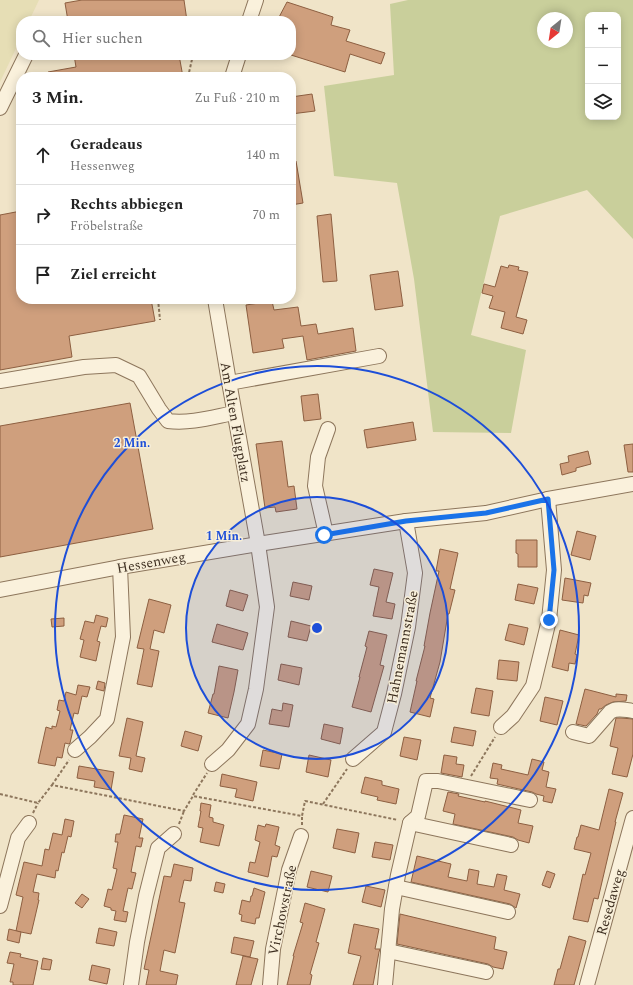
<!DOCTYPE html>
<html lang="de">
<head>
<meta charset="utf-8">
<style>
  body { margin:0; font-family:Spectral,serif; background:#f6f6f6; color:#222 }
  .controls { position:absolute; right:12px; top:12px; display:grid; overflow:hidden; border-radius:8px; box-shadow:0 2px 10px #0003 }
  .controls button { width:36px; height:36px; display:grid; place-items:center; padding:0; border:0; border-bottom:1px solid #e0e0e0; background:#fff; color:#222; font:20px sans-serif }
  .compass { position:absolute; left:537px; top:12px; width:36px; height:36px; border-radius:50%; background:#fff; box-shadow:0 2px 10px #0003; rotate:210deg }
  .stop { position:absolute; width:12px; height:12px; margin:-9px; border:3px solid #1a73e8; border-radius:50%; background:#fff }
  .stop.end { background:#1a73e8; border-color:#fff; box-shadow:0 1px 4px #0008 }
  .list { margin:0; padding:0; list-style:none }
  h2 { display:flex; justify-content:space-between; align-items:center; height:52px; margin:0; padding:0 16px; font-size:17px }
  h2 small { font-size:13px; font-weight:400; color:#767676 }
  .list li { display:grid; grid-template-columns:26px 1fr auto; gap:12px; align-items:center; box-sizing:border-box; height:60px; padding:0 16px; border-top:1px solid #e0e0e0 }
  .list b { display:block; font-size:15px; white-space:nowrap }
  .list p { margin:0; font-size:13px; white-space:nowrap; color:#767676 }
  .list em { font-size:13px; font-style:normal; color:#767676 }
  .icon { flex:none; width:22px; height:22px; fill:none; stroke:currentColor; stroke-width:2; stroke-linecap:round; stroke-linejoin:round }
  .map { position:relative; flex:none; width:633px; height:985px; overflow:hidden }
  .search { position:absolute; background:#fff; box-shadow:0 2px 10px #0003; left:16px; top:16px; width:280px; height:44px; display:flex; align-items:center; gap:10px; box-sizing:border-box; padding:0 14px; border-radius:16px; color:#767676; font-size:15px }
  .panel { position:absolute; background:#fff; box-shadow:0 2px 10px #0003; left:16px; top:72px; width:280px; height:232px; border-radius:16px }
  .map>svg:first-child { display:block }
  .farmland { fill:#e6deb5 }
  .green { fill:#c9cf9b; fill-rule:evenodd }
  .building { fill:#cf9f7d; stroke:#8d5f41 }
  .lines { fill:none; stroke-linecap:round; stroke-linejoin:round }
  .minor-casing { stroke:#8d765c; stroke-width:16 }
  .path { stroke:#8d765c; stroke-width:2; stroke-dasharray:3 2; stroke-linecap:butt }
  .minor { stroke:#faf1dc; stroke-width:14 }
  .route { stroke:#1a73e8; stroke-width:5 }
  .ring { fill:none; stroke:#1d4ed8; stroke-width:2 }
  .labels { text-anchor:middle; stroke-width:3; stroke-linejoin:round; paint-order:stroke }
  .street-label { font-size:14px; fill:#3d2e20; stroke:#f7eed8 }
  .centre { fill:#1d4ed8; stroke:#f7eed8; stroke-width:2 }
  .ring-label { font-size:12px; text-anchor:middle; font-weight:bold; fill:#1d4ed8; stroke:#f7eed8; stroke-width:3; stroke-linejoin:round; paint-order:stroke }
</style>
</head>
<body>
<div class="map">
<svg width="633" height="985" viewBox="0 0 633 985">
  <rect width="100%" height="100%" fill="#f0e4c8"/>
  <path class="farmland" d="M0 0H39L29 21H21V38L0 82Z"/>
  <path class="green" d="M408 0H633V239L587 190 500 216 471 335 526 350 511 433 433 432 414 279 397 183 334 176 324 86 394 75 390 4ZM588 15H618V117H588ZM543 18H567V42H543Z"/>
  <g class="building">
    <path d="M82 0H184L187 21H68L65 3Z"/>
    <path d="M287 2 333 17 331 25 350 30 346 41 385 53 381 64 350 54 345 72 291 55V21H277Z"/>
    <path d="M74 55H179L183 77H48V72L76 67Z"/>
    <path d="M312 94 315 111 291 114V97Z"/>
    <path d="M296 161 303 203 291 205V162Z"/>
    <path d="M21 211V299H151L155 321 69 336 72 357 0 370V215Z"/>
    <path d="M331 214 337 281 323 282 317 216Z"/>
    <path d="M509 265 519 267 518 270 528 272 516 317 527 320 523 334 501 328 505 312 489 308 493 296 482 293 484 284 495 287 501 266 508 268Z"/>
    <path d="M398 271 403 306 375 310 370 275Z"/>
    <path d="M272 301 274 310 298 307 301 326 316 324 318 334 353 328 356 351 307 360 303 336 282 339 284 348 253 353 246 305Z"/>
    <path d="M318 394 321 419 304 421 301 396Z"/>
    <path d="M130 403 153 529 0 557V426Z"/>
    <path d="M413 422 416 440 367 448 364 430Z"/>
    <path d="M282 441 288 487 294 486 297 509 276 512 275 507 265 508 256 444Z"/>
    <path d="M633 444V472H628L624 445Z"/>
    <path d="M588 451 591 464 576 468V471L562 475 560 464 569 462 568 456Z"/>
    <path d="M577 531 596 536 590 560 571 555Z"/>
    <path d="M516 540H537V567H518V554L516 553Z"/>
    <path d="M440 549 458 553 450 589 455 590 449 614H448L440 662 430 698 434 699 430 717 410 712 417 681H416L425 646H424L430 613 439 571H436Z"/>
    <path d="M374 569 393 573 386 602 395 604 392 619 373 616 379 587 370 585Z"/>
    <path d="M565 578 591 583 588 596 584 595 583 603 562 600Z"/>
    <path d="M293 582 312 586 309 600 290 596Z"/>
    <path d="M518 584 538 588 534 604 515 600Z"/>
    <path d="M230 590 248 595 243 611 226 606Z"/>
    <path d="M149 599 171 605 164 633 154 630 150 649 159 651 152 687 137 684 144 649 137 648Z"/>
    <path d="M96 615 108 618 106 627 101 626 97 641 100 642 96 661 80 657 84 640 80 639 85 621 94 623Z"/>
    <path d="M64 618V626L52 627 51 619Z"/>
    <path d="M291 621 311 626 307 641 288 637Z"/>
    <path d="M217 624 248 633 243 650 212 642Z"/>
    <path d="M509 624 528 628 524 645 505 640Z"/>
    <path d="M560 630 579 635 575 654 577 655 575 664 569 663 568 671 552 667Z"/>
    <path d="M369 631 387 635 380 665 384 666 371 712 352 707 360 677H359L367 647 365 646Z"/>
    <path d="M499 660 519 662 517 681 497 679Z"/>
    <path d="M281 664 302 668 299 685 278 680Z"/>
    <path d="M219 666 238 670 234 692 228 718 208 713 213 694H214Z"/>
    <path d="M98 681 105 683 104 691 96 689Z"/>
    <path d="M78 685 90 687 87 697 82 696 78 714 74 713 70 730H73L70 743 69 744 65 743 62 758 57 757 55 766 38 763 46 727 52 729V726L56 727 60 711 57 710 59 700 64 701 66 692 76 695Z"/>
    <path d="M476 688 493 691 489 716 471 713Z"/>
    <path d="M585 689 616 697V694L627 695 626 701 613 702 606 705 601 709H599L597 714 586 726 576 724Z"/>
    <path d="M545 697 563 701 557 725 540 721Z"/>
    <path d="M283 703 293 705 289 727 269 724 272 709 282 711Z"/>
    <path d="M127 718 143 722 136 756 145 758 142 772 129 769 131 758 119 756Z"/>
    <path d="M616 718H621L633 719V754L627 777 612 774 618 748 610 746Z"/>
    <path d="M324 724 343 728 340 744 321 739Z"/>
    <path d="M454 727 476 731 473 746 451 742Z"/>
    <path d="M185 731 202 736 198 751 181 746Z"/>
    <path d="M404 737 421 740 417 760 400 756Z"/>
    <path d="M263 750 282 754 279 769 260 766Z"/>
    <path d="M309 755 331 760 328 777 306 772Z"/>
    <path d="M444 755 457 757 456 764 464 765 462 777 441 773Z"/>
    <path d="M532 759 544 762 542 770 549 772 546 787 556 789 552 803 543 801 544 796 536 794 532 792 497 784 498 779 490 778 493 763 502 765 501 769 528 775Z"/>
    <path d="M79 766 114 772 111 790 94 787 95 781 77 778Z"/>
    <path d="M222 774 257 782 253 801 235 797 237 789 220 786Z"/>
    <path d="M365 777 382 781V785L399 789 396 804 377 800 378 797 361 793Z"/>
    <path d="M609 789 623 793 615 822H616L598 899 594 898 588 922 573 919 583 874 585 875 591 853 574 849 577 837H578L581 825 599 830Z"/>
    <path d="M448 792 459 794 458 796 485 802V801L521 810 518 823 533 826 529 843 518 840 513 837 453 824 455 814 443 811Z"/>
    <path d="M201 803 211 805 209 817 213 818V822L224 825 219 846 200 842 203 828 198 827 201 811H200Z"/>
    <path d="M124 815 143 819 139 838H143L141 847 136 846 131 872 136 873 132 889 128 888 123 911 128 912 126 922 114 920 116 911 111 910V908L104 906 108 889 112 890 117 869 113 868 118 842H115L116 834H120Z"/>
    <path d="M65 819 74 821 71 837 68 836 64 853 62 852 58 871 56 870 55 878 37 874 33 892 39 893 38 900H39L31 934 16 931 23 897 16 895 24 862 42 866 45 849 49 850 53 833 62 835Z"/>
    <path d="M266 824 279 827 275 845 280 847 277 857 272 856 268 877 248 872 250 862 255 863 260 842 255 840 258 825 265 827Z"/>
    <path d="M337 829 359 833 355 853 333 848Z"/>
    <path d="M375 842 393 845 390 860 372 857Z"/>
    <path d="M417 856 451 864 448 877 467 881 469 869 479 871 477 884 494 887 497 874 507 876 504 890 520 894 516 908 510 904 411 882Z"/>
    <path d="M174 864 193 868 191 881 184 880 179 902 185 903 175 953 164 950 160 971 178 975 176 985H146L149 970 144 969 164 876 171 877Z"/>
    <path d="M311 871 332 876 328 892 307 887Z"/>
    <path d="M547 871 555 874 550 888 542 885Z"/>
    <path d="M216 882 225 884 223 893 214 891Z"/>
    <path d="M366 886 385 890 381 907 362 902Z"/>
    <path d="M254 888 265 892 259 918H256L255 924 241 921 242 915 239 914 242 900 250 902 251 896H252Z"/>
    <path d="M82 894 89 899 82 908 75 903Z"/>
    <path d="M305 903 325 909 316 942 319 943 310 974 312 975 310 985H287L294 956H293L303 923 300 922Z"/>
    <path d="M400 914 496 937 494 949 507 952 503 969 493 967 488 964 397 944Z"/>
    <path d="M354 924 379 929 375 949H380L379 952 373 985H353L361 956 348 953Z"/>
    <path d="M99 928 117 932 114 946 96 943Z"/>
    <path d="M9 929 21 932 19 943 7 940Z"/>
    <path d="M569 936 586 941 574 985H554L558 969H560Z"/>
    <path d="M234 937 254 941 250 957 231 953Z"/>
    <path d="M10 952 21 954 20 957 38 961 33 985H13V982H10L14 964 7 963Z"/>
    <path d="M243 956 258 959 251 985H236Z"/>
    <path d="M43 958 52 960 50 970 41 969Z"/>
    <path d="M92 965 110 969 107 984 89 980Z"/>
  </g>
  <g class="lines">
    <defs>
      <g id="minor">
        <path d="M249 21 256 0"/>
        <path d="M232 77 239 55"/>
        <path d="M0 108 26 55"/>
        <path d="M0 381 84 367 116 365 139 376 159 409 168 421C190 424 213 417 234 413"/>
        <path d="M229 383 379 356"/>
        <path d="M326 534 315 486 318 457 328 429"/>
        <path d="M0 590 120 567 258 544 406 521 486 513 548 499 633 484"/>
        <path d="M501 727 513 716 533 686 549 620 554 570 548 499"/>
        <path d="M573 732 589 736 610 712C617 707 625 710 633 711"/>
        <path d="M75 750 90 737 107 719 123 637 120 567"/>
        <path d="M353 759 384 732 394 694 408 627 415 573 406 521"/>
        <path d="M212 764 228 750 248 724 256 689 267 607 258 544 228 376 215 299"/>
        <path d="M410 823 511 845"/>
        <path d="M396 887 508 912"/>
        <path d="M0 906 18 838 29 823"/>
        <path d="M388 951 486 972"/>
        <path d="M131 985 137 942 146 896 158 848 174 834"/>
        <path d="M270 985 273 949 289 870 301 836"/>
        <path d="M385 985 392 909 398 875 410 823 418 816 426 781H438L530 800"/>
        <path d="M587 985 633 818"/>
      </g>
    </defs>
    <use href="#minor" class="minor-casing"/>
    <g class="path">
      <path d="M188 77 193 55"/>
      <path d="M158 299 160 320"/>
      <path d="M471 776 495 737"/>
      <path d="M52 785 69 760"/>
      <path d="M0 794 38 803 52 785 184 811 193 796 302 816 305 801 398 820"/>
      <path d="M193 795 207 773"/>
      <path d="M323 804 347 769"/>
      <path d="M33 813 38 803"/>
      <path d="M179 824 184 811"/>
      <path d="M302 825V816"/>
    </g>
    <use href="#minor" class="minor"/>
  </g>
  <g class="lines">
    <path class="route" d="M324 535 406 521 486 513 548 499 554 570 549 620"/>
  </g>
  <circle cx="317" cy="628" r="131" fill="#1d4ed8" fill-opacity=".12"/>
  <g class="ring">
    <circle cx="317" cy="628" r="131"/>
    <circle cx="317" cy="628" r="262"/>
  </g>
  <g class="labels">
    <g class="street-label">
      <text transform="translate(236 422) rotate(80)" y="5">Am Alten Flugplatz</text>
      <text transform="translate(151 562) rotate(-10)" y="5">Hessenweg</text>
      <text transform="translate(402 647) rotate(-79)" y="5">Hahnemannstraße</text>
      <text transform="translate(610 902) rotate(-74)" y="5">Resedaweg</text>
      <text transform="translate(282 910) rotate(-78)" y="5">Virchowstraße</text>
    </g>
  </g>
  <circle cx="317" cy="628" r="6" class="centre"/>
  <g class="ring-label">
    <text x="132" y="447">2 Min.</text>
    <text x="224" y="540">1 Min.</text>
  </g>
</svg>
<div class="controls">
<button>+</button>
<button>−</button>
<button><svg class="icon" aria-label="layers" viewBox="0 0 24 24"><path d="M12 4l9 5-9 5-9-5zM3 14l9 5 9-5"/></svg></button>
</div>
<svg class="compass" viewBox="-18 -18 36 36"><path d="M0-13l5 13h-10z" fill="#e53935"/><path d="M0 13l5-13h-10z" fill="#767676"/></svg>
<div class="stop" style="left:324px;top:535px"></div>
<div class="stop end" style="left:549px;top:620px"></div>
<div class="search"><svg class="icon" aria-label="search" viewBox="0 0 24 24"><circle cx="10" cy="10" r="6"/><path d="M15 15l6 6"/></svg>Hier suchen</div>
<section class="panel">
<h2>3 Min.<small>Zu Fuß · 210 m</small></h2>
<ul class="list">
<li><svg class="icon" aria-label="ahead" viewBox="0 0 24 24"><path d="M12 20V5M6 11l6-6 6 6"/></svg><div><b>Geradeaus</b><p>Hessenweg</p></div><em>140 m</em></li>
<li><svg class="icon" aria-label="right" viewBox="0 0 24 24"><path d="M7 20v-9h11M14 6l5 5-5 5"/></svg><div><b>Rechts abbiegen</b><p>Fröbelstraße</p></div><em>70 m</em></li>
<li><svg class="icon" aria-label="arrive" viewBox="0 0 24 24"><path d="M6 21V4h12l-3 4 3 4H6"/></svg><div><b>Ziel erreicht</b></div></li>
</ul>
</section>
</div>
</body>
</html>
